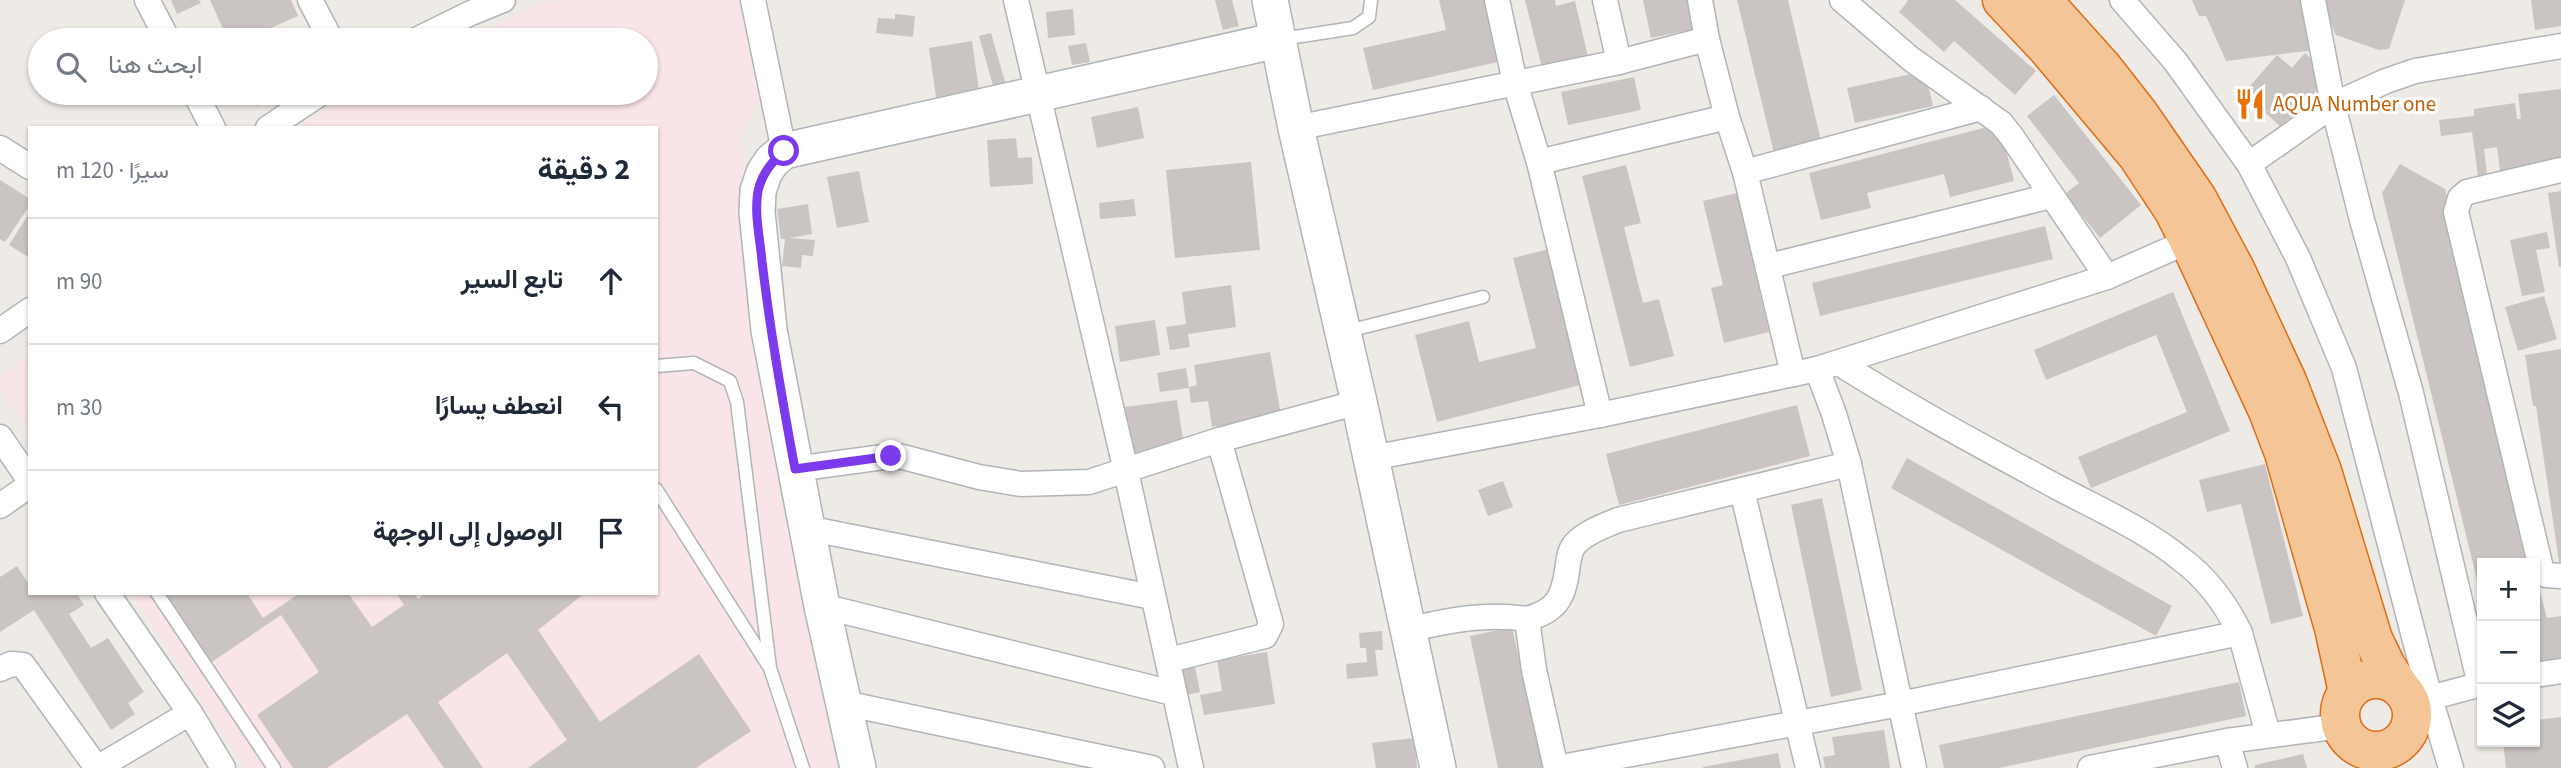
<!DOCTYPE html>
<html lang="ar">
<head>
<meta charset="utf-8">
<style>
  body { margin:0; font-family:"Source Sans 3",Vazirmatn,sans-serif; background:#f2f2f3; color:#1f2937; direction:rtl }
  .controls { position:absolute; right:21px; bottom:21px; display:grid; overflow:hidden; border-radius:0px; box-shadow:0 2px 5px #0004 }
  .controls button { width:63px; height:63px; display:grid; place-items:center; padding:0; border:0; border-bottom:2px solid #e0e1e3; background:#fff; color:#1f2937; font:35px sans-serif }
  .stop { position:absolute; width:21px; height:21px; margin:-16px; border:5px solid #7c3aed; border-radius:50%; background:#fff }
  .stop.end { background:#7c3aed; border-color:#fff; box-shadow:0 2px 7px #0008 }
  .list { margin:0; padding:0; list-style:none }
  h2 { display:flex; justify-content:space-between; align-items:center; height:91px; margin:0; padding:0 28px; font-size:30px }
  h2 small { font-size:23px; font-weight:400; color:#747a83 }
  .list li { display:grid; grid-template-columns:46px 1fr auto; gap:21px; align-items:center; box-sizing:border-box; height:126px; padding:0 28px; border-top:2px solid #e0e1e3 }
  .list b { display:block; font-size:26px; white-space:nowrap }
  .list em { font-size:23px; font-style:normal; color:#747a83 }
  .icon { flex:none; width:38px; height:38px; fill:none; stroke:currentColor; stroke-width:2; stroke-linecap:round; stroke-linejoin:round }
  .map { position:relative; flex:none; width:2561px; height:768px; overflow:hidden; direction:ltr }
  .search { position:absolute; background:#fff; box-shadow:0 2px 5px #0004; left:28px; top:28px; width:630px; height:77px; display:flex; align-items:center; gap:18px; box-sizing:border-box; padding:0 24px; border-radius:38px; color:#747a83; font-size:26px }
  .panel { position:absolute; background:#fff; box-shadow:0 2px 5px #0004; left:28px; top:126px; width:630px; height:469px; border-radius:0px; direction:rtl }
  .map>svg:first-child { display:block }
  .medical { fill:#f9e4e7 }
  .building { fill:#cac5c2 }
  .lines { fill:none; stroke-linecap:round; stroke-linejoin:round }
  .lane-casing { stroke:#b1b5b7; stroke-width:15 }
  .street-casing { stroke:#b1b5b7; stroke-width:27 }
  .secondary-casing { stroke:#b0b5b7; stroke-width:38 }
  .highway-casing { stroke:#e06d14; stroke-width:41 }
  .lane { stroke:#fff; stroke-width:12 }
  .street { stroke:#fff; stroke-width:24 }
  .secondary { stroke:#fff; stroke-width:35 }
  .highway { stroke:#f4c597; stroke-width:38 }
  .route { stroke:#7c3aed; stroke-width:9 }
  .labels { text-anchor:middle; stroke-width:6; stroke-linejoin:round; paint-order:stroke }
  .food-label { font-size:21px; fill:#c56008; stroke:#fff; text-anchor:start }
</style>
</head>
<body>
<div class="map">
<svg width="2561" height="768" viewBox="0 0 2561 768">
  <rect width="100%" height="100%" fill="#eeeae6"/>
  <g class="medical">
    <path d="M559 0H746L764 89 740 137 777 432 842 768H245L132 593H656V128H299L306 121 362 93H646V40H467L541 3Z"/>
    <path d="M30 354V433L0 387V375Z"/>
  </g>
  <g class="building">
    <path d="M171 0H199L201 3 177 14Z"/>
    <path d="M210 0H291L298 16 243 40H228Z"/>
    <path d="M1215 0H1232L1239 26 1223 30Z"/>
    <path d="M1439 0H1489L1502 61 1373 90 1363 48 1446 30Z"/>
    <path d="M1525 0H1555L1556 6 1575 1 1588 57 1542 68Z"/>
    <path d="M1643 0H1693L1699 28 1651 38Z"/>
    <path d="M1737 0H1788L1821 141 1774 153Z"/>
    <path d="M1906 0H1955L2036 71 2015 95 1954 41 1944 52 1899 12 1908 1Z"/>
    <path d="M2192 0H2405L2389 49 2379 50 2336 35 2324 8 2315 50 2226 61 2206 16H2199Z"/>
    <path d="M2531 0H2561V26L2535 30Z"/>
    <path d="M1073 9 1075 35 1048 38 1046 12Z"/>
    <path d="M895 14 915 16 913 37 876 33 878 18 895 19Z"/>
    <path d="M991 33 1008 92 996 96 979 36Z"/>
    <path d="M972 41 979 91 936 97 929 48Z"/>
    <path d="M1086 43 1090 62 1072 65 1068 46Z"/>
    <path d="M2305 53 2330 75 2307 101 2322 115 2284 157 2268 143 2282 128 2244 93 2277 55 2292 68Z"/>
    <path d="M1925 71 1933 106 1855 123 1847 88Z"/>
    <path d="M1634 77 1641 110 1568 125 1561 92Z"/>
    <path d="M2561 89V172L2501 179 2497 147 2484 149 2488 182 2479 183 2472 132 2441 136 2439 120 2474 116V109L2515 103 2517 119H2521L2518 94Z"/>
    <path d="M234 93H285L286 96 256 106 254 99 238 105Z"/>
    <path d="M2054 95 2141 205 2100 238 2065 194 2079 183 2027 116Z"/>
    <path d="M1138 107 1144 138 1097 148 1091 117Z"/>
    <path d="M1999 124 2014 181 1950 197 1944 174 1867 193 1871 208 1821 220 1809 173Z"/>
    <path d="M1016 138 1018 158 1032 157 1033 184 990 187 987 140Z"/>
    <path d="M1251 162 1260 250 1175 258 1166 170Z"/>
    <path d="M2400 164 2445 189 2534 563H2482V600L2382 193Z"/>
    <path d="M1626 165 1641 223 1624 227 1643 303 1659 299 1674 356 1630 367 1582 176Z"/>
    <path d="M859 171 869 222 837 228 827 177Z"/>
    <path d="M0 180 30 199V205L5 242 0 239Z"/>
    <path d="M2561 191V267H2559L2548 193Z"/>
    <path d="M1737 193 1769 332 1724 343 1711 288 1723 285 1703 201Z"/>
    <path d="M1134 199 1136 216 1100 219 1099 203Z"/>
    <path d="M808 204 812 234 790 238 815 240 813 256 802 255 801 268 782 266 785 239H781L777 209Z"/>
    <path d="M30 212V258L9 245Z"/>
    <path d="M2045 226 2053 259 1820 316 1812 283Z"/>
    <path d="M2547 232 2550 248 2536 250 2545 292 2522 296 2510 240Z"/>
    <path d="M1554 248 1588 383 1437 422 1415 335 1469 321 1479 362 1536 348 1513 258Z"/>
    <path d="M1231 285 1236 327 1188 334 1190 347 1170 350 1166 327 1186 324 1182 292Z"/>
    <path d="M2173 292 2230 431 2091 488 2078 457 2187 412 2156 335 2046 380 2034 350Z"/>
    <path d="M2544 296 2557 339 2518 351 2505 307Z"/>
    <path d="M1155 320 1160 355 1120 362 1115 326Z"/>
    <path d="M2561 349V562H2559L2536 406H2533L2525 355Z"/>
    <path d="M1270 352 1281 415 1212 427 1208 401 1191 403 1189 388 1160 392 1157 373 1186 368 1189 387 1197 385 1194 365Z"/>
    <path d="M1177 400 1184 446 1131 453 1125 407Z"/>
    <path d="M1797 405 1810 456 1619 505 1606 454Z"/>
    <path d="M1907 458 2172 606 2156 636 1891 488Z"/>
    <path d="M2265 464 2303 616 2271 624 2241 504 2207 512 2199 480Z"/>
    <path d="M1503 481 1513 507 1488 516 1478 490Z"/>
    <path d="M1822 498 1862 690 1831 697 1791 505Z"/>
    <path d="M17 566 30 586V593H76L84 605 69 614 91 648 108 638 144 692 128 703 135 714 111 730 34 610 0 632V577Z"/>
    <path d="M2535 573 2547 618 2561 616V664L2535 669Z"/>
    <path d="M157 593H247L263 618 300 593H348L372 627 404 605 396 593H414L418 599 426 593H585L538 630 600 722 699 654 751 731 696 768H528L567 740 507 653 438 702 483 768H444L407 714 327 768H293L257 715 319 672 281 615 206 666Z"/>
    <path d="M1512 627 1543 768H1498L1470 636Z"/>
    <path d="M1382 631 1383 650H1375L1378 676 1347 679 1346 664 1367 662 1366 648H1360L1359 633Z"/>
    <path d="M1267 652 1275 704 1204 715 1200 695 1222 691 1217 660Z"/>
    <path d="M1195 667 1200 692 1186 695 1181 670Z"/>
    <path d="M2239 682 2246 716 1999 768H1944L1939 745Z"/>
    <path d="M2561 717V768H2506L2503 742H2535V720Z"/>
    <path d="M1884 730 1890 768H1825L1823 757 1835 755 1832 737Z"/>
    <path d="M1414 738 1417 768H1376L1372 743Z"/>
    <path d="M1778 753 1781 768H1703V767Z"/>
    <path d="M2303 754 2307 768H2255V765Z"/>
  </g>
  <g class="lines">
    <defs>
      <g id="lane">
        <path d="M1282 39 1353 28 1369 17 1371 0"/>
        <path d="M1344 332 1483 297"/>
        <path d="M656 366 694 363 730 381 737 402 770 668 803 768"/>
        <path d="M656 489 768 665"/>
        <path d="M157 593 274 768"/>
      </g>
      <g id="street">
        <path d="M147 0 168 40"/>
        <path d="M310 0 331 40"/>
        <path d="M753 0 784 151"/>
        <path d="M1016 0 1126 471 1191 768"/>
        <path d="M1497 0 1515 83 1539 162 1600 415"/>
        <path d="M1605 0 1619 62"/>
        <path d="M1700 0 1707 39 1727 117 1745 172 1793 374"/>
        <path d="M1842 0 1911 59 2001 123 2012 137 2107 277 2189 241"/>
        <path d="M2122 0 2175 61 2249 164 2298 258 2344 368 2430 698 2451 768"/>
        <path d="M416 40 471 13 503 0"/>
        <path d="M195 93 213 128"/>
        <path d="M268 128 321 93"/>
        <path d="M1296 128 1619 62 1707 39"/>
        <path d="M0 148 30 167"/>
        <path d="M1539 162 1727 117"/>
        <path d="M2249 164 2333 105 2313 0"/>
        <path d="M2561 170 2467 192 2460 198 2456 212 2541 568 2546 575 2561 576"/>
        <path d="M1745 172 1981 108"/>
        <path d="M1769 266 2051 196"/>
        <path d="M0 331 30 310"/>
        <path d="M1839 363C1910 408 1983 447 2057 487 2098 509 2144 529 2181 559 2208 579 2226 604 2240 633"/>
        <path d="M1817 369 1834 414 1849 464 1914 768"/>
        <path d="M0 437 30 481"/>
        <path d="M1371 458 1600 415 1817 369 2107 277"/>
        <path d="M795 469 891 456 903 457 979 477 1021 484 1089 482 1219 440 1359 402"/>
        <path d="M1742 490 1808 768"/>
        <path d="M0 506 30 485"/>
        <path d="M807 528 1152 597"/>
        <path d="M107 593 190 713 223 768"/>
        <path d="M822 606 1173 693"/>
        <path d="M1408 630C1448 620 1486 613 1527 619"/>
        <path d="M1169 660 1265 636 1271 624 1219 440"/>
        <path d="M0 669 11 664 23 665 97 768 190 713"/>
        <path d="M2535 675 2561 671"/>
        <path d="M2480 685 2411 393 2362 220 2333 105 2386 81 2415 71 2561 46"/>
        <path d="M2414 702 2482 684"/>
        <path d="M844 703 1152 768"/>
        <path d="M2227 741 2235 768"/>
        <path d="M1556 768 1900 704 2240 633 2268 734"/>
        <path d="M1556 768 1534 670 1527 619C1559 610 1564 596 1568 564 1569 557 1570 550 1575 544 1586 532 1604 526 1618 520L1849 464"/>
        <path d="M2090 768 2227 741 2341 726"/>
      </g>
      <g id="secondary">
        <path d="M1270 0 1296 128 1359 402 1438 768"/>
        <path d="M858 768 822 606 769 330 757 212 758 191 764 173 772 161 784 151 1278 40"/>
      </g>
      <g id="highway">
        <path d="M2002 0 2048 49 2137 155 2174 211 2189 241 2268 411 2284 453 2334 628 2348 692"/>
        <path d="M2042 0 2103 68 2139 114 2197 198 2235 269 2287 381 2322 471 2373 639 2386 666 2402 690"/>
        <circle cx="2376" cy="715" r="36"/>
      </g>
    </defs>
    <use href="#lane" class="lane-casing"/>
    <use href="#street" class="street-casing"/>
    <use href="#secondary" class="secondary-casing"/>
    <use href="#highway" class="highway-casing"/>
    <use href="#lane" class="lane"/>
    <use href="#street" class="street"/>
    <use href="#secondary" class="secondary"/>
    <use href="#highway" class="highway"/>
  </g>
  <g class="lines">
    <path class="route" d="M784 151C771 162 762 174 758 191 754 214 760 238 762 261 770 331 782 399 795 469L891 456"/>
  </g>
  <defs>
    <symbol id="restaurant-bare" viewBox="-9 -9 18 18"><path d="M-5-6h1v4h1v-4h1v4h1v-4h1v5L-1.5 .5V6h-2V.5L-5-1ZM5-6V6H3V1.5H1.5Q1.5-4 5-6Z" fill="#e8710a" stroke="#fff" stroke-width="2.5" paint-order="stroke"/></symbol>
  </defs>
  <g fill-rule="evenodd">
    <use href="#restaurant-bare" x="2228" y="82" width="44" height="44"/>
  </g>
  <g class="labels">
    <g class="food-label">
      <text x="2273" y="111">AQUA Number one</text>
    </g>
  </g>
</svg>
<div class="controls">
<button>+</button>
<button>−</button>
<button><svg class="icon" aria-label="layers" viewBox="0 0 24 24"><path d="M12 4l9 5-9 5-9-5zM3 14l9 5 9-5"/></svg></button>
</div>
<div class="stop" style="left:784px;top:151px"></div>
<div class="stop end" style="left:891px;top:456px"></div>
<div class="search"><svg class="icon" aria-label="search" viewBox="0 0 24 24"><circle cx="10" cy="10" r="6"/><path d="M15 15l6 6"/></svg>ابحث هنا</div>
<section class="panel">
<h2>2 دقيقة<small>سيرًا · 120 m</small></h2>
<ul class="list">
<li><svg class="icon" aria-label="ahead" viewBox="0 0 24 24"><path d="M12 20V5M6 11l6-6 6 6"/></svg><div><b>تابع السير</b></div><em>90 m</em></li>
<li><svg class="icon" aria-label="left" viewBox="0 0 24 24"><path d="M17 20v-9H6M10 6l-5 5 5 5"/></svg><div><b>انعطف يسارًا</b></div><em>30 m</em></li>
<li><svg class="icon" aria-label="arrive" viewBox="0 0 24 24"><path d="M6 21V4h12l-3 4 3 4H6"/></svg><div><b>الوصول إلى الوجهة</b></div></li>
</ul>
</section>
</div>
</body>
</html>
